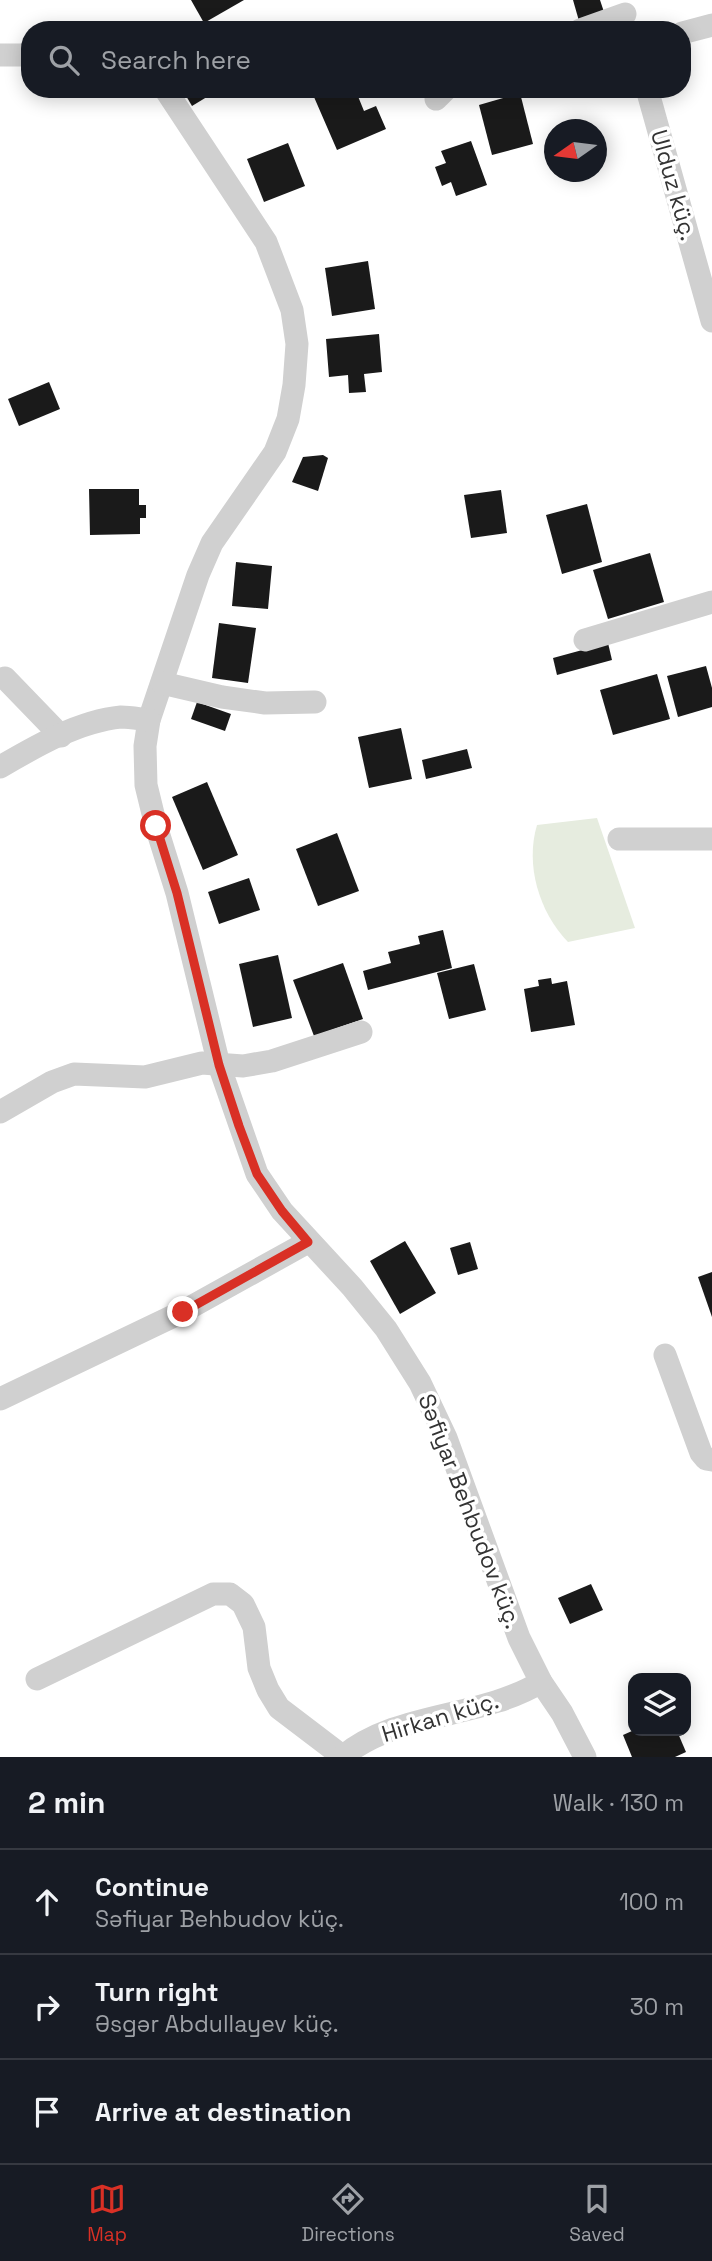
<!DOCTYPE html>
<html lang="en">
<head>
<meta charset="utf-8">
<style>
  body { margin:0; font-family:"Space Grotesk",sans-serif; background:#20242c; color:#f1f3f6 }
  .controls { position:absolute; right:21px; bottom:21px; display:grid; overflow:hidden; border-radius:14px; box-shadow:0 4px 18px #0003 }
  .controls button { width:63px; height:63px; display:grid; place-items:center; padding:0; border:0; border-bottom:2px solid #363941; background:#171b24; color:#f1f3f6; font:35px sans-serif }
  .compass { position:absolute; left:544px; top:119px; width:63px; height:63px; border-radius:50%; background:#171b24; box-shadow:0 4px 18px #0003; rotate:256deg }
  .stop { position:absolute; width:21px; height:21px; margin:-16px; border:5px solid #d93025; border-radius:50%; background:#fff }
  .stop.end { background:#d93025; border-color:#fff; box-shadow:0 2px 7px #0008 }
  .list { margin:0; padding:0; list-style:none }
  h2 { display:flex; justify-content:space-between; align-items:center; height:91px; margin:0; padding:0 28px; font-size:30px }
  h2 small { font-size:23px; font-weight:400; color:#9ea1a6 }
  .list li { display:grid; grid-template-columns:46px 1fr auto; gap:21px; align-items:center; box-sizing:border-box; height:105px; padding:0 28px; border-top:2px solid #363941 }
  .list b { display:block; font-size:26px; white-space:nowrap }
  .list p { margin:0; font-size:23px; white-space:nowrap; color:#9ea1a6 }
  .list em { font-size:23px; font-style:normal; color:#9ea1a6 }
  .icon { flex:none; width:38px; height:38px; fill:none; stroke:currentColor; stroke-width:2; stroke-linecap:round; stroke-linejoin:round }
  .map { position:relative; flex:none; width:712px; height:1757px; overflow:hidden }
  .search { position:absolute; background:#171b24; box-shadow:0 4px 18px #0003; left:21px; right:21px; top:21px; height:77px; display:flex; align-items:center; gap:18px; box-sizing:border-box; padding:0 24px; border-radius:28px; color:#9ea1a6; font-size:26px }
  .sheet { height:406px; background:#171b24 }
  nav { display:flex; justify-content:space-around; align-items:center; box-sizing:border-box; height:98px; border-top:2px solid #363941; background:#171b24; font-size:19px; color:#9ea1a6 }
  nav a { display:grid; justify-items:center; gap:4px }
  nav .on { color:#d93025 }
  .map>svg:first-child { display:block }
  .green { fill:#e6ecdf }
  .building { fill:#1a1a1a }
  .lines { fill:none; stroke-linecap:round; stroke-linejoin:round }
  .minor { stroke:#d0d0d0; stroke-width:23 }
  .route { stroke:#d93025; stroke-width:9 }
  .labels { text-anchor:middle; stroke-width:7; stroke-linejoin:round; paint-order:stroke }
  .street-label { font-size:23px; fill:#333; stroke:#fff }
</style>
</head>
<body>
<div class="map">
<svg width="712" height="1757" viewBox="0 0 712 1757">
  <rect width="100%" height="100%" fill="#fff"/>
  <path class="green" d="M597 818 635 928 568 942C539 912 525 865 537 825Z"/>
  <g class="building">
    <path d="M191 0H244L204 23Z"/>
    <path d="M573 0H600L604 12 579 21Z"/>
    <path d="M182 89H220L192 106Z"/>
    <path d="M333 89H355L364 111 376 106 386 129 337 150 314 97Z"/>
    <path d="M520 93 533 144 492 155 479 105Z"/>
    <path d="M471 141 487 185 456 196 451 182 442 186 435 167 446 163 441 151Z"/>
    <path d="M288 143 305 186 264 202 247 159Z"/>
    <path d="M368 261 375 309 332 316 325 268Z"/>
    <path d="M379 334 382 372 364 374 366 392 349 393 348 375 329 377 326 339Z"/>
    <path d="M49 382 60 409 19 426 8 399Z"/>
    <path d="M323 455 328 458 318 491 292 482 303 457Z"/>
    <path d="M89 489H139V505H146V518H140V534L90 535Z"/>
    <path d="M501 490 507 533 471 538 464 495Z"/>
    <path d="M587 504 602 562 562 574 546 515Z"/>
    <path d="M650 553 664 602 608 619 593 570Z"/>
    <path d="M236 562 272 566 268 609 232 606Z"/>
    <path d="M219 623 256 628 248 683 212 678Z"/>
    <path d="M608 643 612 660 557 675 553 658Z"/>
    <path d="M706 666 712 688V707L678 717 667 676Z"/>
    <path d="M657 674 670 719 613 735 600 690Z"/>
    <path d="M197 702 231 714 225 731 191 719Z"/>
    <path d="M401 728 412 779 369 788 358 737Z"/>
    <path d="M467 749 472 768 426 779 422 760Z"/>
    <path d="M207 782 238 855 203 870 172 797Z"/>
    <path d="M337 833 359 891 318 906 296 849Z"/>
    <path d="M249 878 260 910 219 924 208 892Z"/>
    <path d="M443 930 452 968 368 990 363 971 391 963 388 952 420 944 418 936Z"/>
    <path d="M278 955 292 1018 253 1027 239 964Z"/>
    <path d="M343 963 363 1019 314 1036 293 980Z"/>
    <path d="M474 964 486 1010 449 1019 437 973Z"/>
    <path d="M551 978 552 984 567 981 575 1025 531 1032 524 989 539 986 538 980Z"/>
    <path d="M405 1241 436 1293 400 1314 370 1261Z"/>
    <path d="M470 1242 478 1269 458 1275 450 1248Z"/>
    <path d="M712 1272V1317L698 1277Z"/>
    <path d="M591 1584 603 1610 570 1624 558 1598Z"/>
    <path d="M632 1731H677L686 1752 675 1757H632L623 1735Z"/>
  </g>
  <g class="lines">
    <g class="minor">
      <path d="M580 30 625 14"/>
      <path d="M682 33 712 25"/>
      <path d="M0 55H30"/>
      <path d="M165 89 266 242 292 310 297 344 294 385 288 419 275 452 212 543 198 575 149 720 145 746 146 785 156 826 177 893 219 1065 257 1174 282 1211 352 1287 386 1329 420 1383 446 1438 519 1638 541 1682 562 1713 585 1757"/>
      <path d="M647 89 712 321"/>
      <path d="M436 99 446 89"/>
      <path d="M585 640 712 602"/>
      <path d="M5 678 61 736"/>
      <path d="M162 683 222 697 265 703 315 702"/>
      <path d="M0 767C36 746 79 721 121 717 130 717 140 719 149 720"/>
      <path d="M619 839H712"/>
      <path d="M0 1112 52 1082 74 1074 145 1077 202 1063 243 1066 272 1061 361 1032"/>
      <path d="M665 1355 701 1453 706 1459 712 1460"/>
      <path d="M0 1399 182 1312 308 1242"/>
      <path d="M37 1679 213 1594H230L243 1604 254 1627 259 1668 268 1690 279 1708 342 1756"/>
      <path d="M342 1757C397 1711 481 1719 541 1682"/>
    </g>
  </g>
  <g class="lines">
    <path class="route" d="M156 826 177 893 219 1065 239 1126 257 1174 282 1211 308 1242 183 1312"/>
  </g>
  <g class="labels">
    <g class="street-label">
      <text transform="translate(674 185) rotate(74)" y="8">Ulduz küç.</text>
      <text transform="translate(470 1511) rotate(69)" y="8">Səfiyar Behbudov küç.</text>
      <text transform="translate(440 1717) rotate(-17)" y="8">Hirkan küç.</text>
    </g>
  </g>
</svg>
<div class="controls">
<button><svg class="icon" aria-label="layers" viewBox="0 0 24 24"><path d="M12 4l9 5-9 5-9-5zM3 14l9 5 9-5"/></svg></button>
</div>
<svg class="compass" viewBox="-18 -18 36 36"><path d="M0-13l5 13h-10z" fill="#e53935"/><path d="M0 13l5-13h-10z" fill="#9ea1a6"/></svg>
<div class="stop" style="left:156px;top:826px"></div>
<div class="stop end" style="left:183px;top:1312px"></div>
<div class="search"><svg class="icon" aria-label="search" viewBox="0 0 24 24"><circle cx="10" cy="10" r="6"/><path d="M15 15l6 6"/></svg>Search here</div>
</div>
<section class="sheet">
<h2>2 min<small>Walk · 130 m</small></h2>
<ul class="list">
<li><svg class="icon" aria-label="ahead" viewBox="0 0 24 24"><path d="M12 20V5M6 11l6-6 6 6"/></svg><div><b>Continue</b><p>Səfiyar Behbudov küç.</p></div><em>100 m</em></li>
<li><svg class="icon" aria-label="right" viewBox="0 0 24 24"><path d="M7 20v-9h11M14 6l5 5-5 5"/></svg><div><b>Turn right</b><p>Əsgər Abdullayev küç.</p></div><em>30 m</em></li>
<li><svg class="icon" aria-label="arrive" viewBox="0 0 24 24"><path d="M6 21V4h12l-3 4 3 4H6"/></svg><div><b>Arrive at destination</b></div></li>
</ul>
</section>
<nav>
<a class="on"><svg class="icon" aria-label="map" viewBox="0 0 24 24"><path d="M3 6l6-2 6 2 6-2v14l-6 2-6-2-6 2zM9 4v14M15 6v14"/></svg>Map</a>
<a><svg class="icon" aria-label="directions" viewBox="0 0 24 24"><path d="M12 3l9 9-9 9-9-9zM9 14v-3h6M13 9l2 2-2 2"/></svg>Directions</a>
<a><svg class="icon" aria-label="saved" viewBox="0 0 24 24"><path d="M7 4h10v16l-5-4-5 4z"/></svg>Saved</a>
</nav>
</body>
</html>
